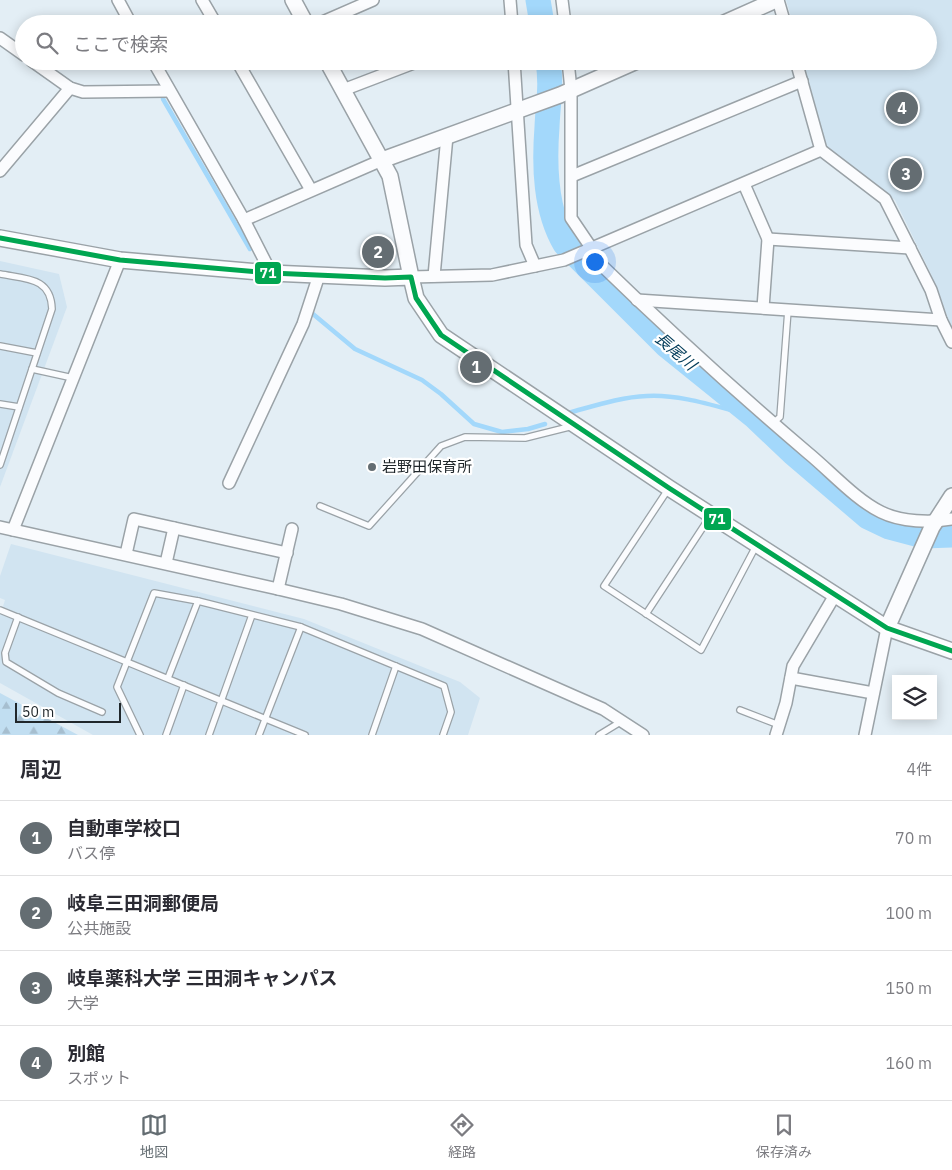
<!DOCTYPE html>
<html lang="ja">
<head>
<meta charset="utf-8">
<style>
  body { margin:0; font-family:"IBM Plex Sans","Noto Sans JP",sans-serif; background:#f2f2f3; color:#2b2b33 }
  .controls { position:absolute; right:15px; bottom:15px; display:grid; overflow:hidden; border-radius:0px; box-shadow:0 2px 12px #0003 }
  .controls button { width:45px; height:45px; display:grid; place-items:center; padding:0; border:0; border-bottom:1px solid #e1e1e2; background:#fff; color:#2b2b33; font:25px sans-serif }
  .scale { position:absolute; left:15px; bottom:12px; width:106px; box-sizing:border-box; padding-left:5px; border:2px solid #20272b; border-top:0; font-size:14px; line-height:18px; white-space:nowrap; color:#20272b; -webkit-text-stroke:4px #fff; paint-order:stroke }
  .you { position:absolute; left:594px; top:261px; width:18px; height:18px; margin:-12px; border:4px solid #fff; border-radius:50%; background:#1a73e8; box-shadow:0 0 0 8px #1a73e833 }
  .badge { display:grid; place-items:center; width:32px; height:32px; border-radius:50%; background:#646d72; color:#fff; font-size:16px; font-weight:700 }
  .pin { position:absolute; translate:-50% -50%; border:2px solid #fff; box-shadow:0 1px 5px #0006 }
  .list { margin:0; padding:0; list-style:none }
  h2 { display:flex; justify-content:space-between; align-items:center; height:65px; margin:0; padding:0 20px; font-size:21px }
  h2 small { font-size:16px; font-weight:400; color:#7c7c81 }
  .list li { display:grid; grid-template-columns:32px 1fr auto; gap:15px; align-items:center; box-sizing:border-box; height:75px; padding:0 20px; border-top:1px solid #e1e1e2 }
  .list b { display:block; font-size:19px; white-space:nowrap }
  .list p { margin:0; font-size:16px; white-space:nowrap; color:#7c7c81 }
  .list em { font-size:16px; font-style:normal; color:#7c7c81 }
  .icon { flex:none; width:28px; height:28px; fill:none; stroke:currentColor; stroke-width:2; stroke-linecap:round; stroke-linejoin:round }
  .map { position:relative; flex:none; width:952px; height:735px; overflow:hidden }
  .search { position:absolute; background:#fff; box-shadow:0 2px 12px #0003; left:15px; right:15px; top:15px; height:55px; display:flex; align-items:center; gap:12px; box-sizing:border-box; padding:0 18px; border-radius:28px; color:#7c7c81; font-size:19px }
  .sheet { height:365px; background:#fff }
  nav { display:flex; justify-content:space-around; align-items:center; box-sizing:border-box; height:70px; border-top:1px solid #e1e1e2; background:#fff; font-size:14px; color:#7c7c81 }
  nav a { display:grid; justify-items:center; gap:2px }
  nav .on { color:#646d72 }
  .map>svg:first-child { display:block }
  .built { fill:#d1e4f1 }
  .forest { fill:url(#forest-firs) }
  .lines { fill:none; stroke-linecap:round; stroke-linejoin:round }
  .stream { stroke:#a3d8fb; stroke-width:4.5 }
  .river { stroke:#a3d8fb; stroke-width:25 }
  .service-casing { stroke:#9aa2a7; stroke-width:8 }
  .minor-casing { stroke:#9aa2a7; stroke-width:14 }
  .tertiary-casing { stroke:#9aa2a7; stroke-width:18 }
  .service { stroke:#fbfcfe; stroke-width:5.5 }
  .minor { stroke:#fbfcfe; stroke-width:11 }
  .tertiary { stroke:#fbfcfe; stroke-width:15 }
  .bus-1-casing { stroke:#fff; stroke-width:9 }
  .bus-1 { stroke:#00a651; stroke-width:5 }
  .poi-dot { fill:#646d72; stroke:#fff; stroke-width:2 }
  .labels { text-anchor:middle; stroke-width:4.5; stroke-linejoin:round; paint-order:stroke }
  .poi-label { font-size:15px; fill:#20272b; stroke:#fff; text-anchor:start }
  .water-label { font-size:16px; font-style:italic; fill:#003b59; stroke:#fff }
  .line-badge { stroke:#fff; stroke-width:2 }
  .badge-label { font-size:14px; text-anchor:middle; font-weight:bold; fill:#fff }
</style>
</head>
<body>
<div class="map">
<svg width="952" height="735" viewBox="0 0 952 735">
  <defs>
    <pattern id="forest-firs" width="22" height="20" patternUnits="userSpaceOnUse" patternTransform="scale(1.25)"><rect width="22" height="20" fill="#c1def1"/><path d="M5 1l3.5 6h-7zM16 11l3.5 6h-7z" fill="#a6becf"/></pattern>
  </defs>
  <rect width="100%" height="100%" fill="#e3eef5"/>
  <g class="built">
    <path d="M786 0H952V329L931 274 895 200 827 149 803 61H928V24H793Z"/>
    <path d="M0 261 59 274 67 307 0 487Z"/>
    <path d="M11 544 304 619 460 682 480 698 468 735H93L0 683V616L5 600 0 598V576Z"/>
  </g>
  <path class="forest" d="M0 693 78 735H0Z"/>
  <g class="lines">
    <g class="stream">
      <path d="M163 99 250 249"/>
      <path d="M313 314 355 349 422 380 441 394 474 424 502 432 528 429 545 424"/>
      <path d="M568 413C594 406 620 397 647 396 682 394 720 408 754 416"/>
    </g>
    <g class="river">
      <path d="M538 0 542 24"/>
      <path d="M548 61C552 88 548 101 547 127 544 166 545 210 565 244L666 345 754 416 793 453 868 517 889 527 923 536 952 535"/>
    </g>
    <defs>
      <g id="service">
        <path d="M0 274C26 279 51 277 52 309L0 465"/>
        <path d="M0 346 37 353"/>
        <path d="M32 369 73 378"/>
        <path d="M0 404 19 407"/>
        <path d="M773 423 780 417 788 310"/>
        <path d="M669 488 604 586 701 650 756 546"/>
        <path d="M320 506 369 526 441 446 465 437 525 438 573 426"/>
        <path d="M0 610 305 735"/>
        <path d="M646 614 711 515"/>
        <path d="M18 617 5 653 6 662 58 693 102 712"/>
        <path d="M168 678 198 601"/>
        <path d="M740 710 779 725"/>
        <path d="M140 735 117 687 154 593 198 601 301 627 444 686 451 712 443 735"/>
        <path d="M166 735 184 685"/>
        <path d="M209 735 252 615"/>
        <path d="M259 735 301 627"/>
        <path d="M372 735 396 666"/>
        <path d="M599 735 622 721"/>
      </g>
      <g id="minor">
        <path d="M118 0 131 24"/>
        <path d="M202 0 216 24"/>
        <path d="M510 0 512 24"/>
        <path d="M562 0 565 24"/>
        <path d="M778 0 785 24"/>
        <path d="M318 24 373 0"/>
        <path d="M0 38 24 55"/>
        <path d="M32 61 70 88 83 92 169 91"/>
        <path d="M153 61 244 220 271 273"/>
        <path d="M237 61 311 190"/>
        <path d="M514 61 526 245 535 266"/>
        <path d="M568 61 571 90V218L592 249 595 259C664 326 735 391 808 453 830 471 856 500 881 512 901 522 931 523 952 519"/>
        <path d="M343 90 419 61"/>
        <path d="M821 150 885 199 931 290 941 320 952 342"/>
        <path d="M0 171 70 88"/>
        <path d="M572 176 802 81"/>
        <path d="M744 184 768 239 763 308"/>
        <path d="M244 220 382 160"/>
        <path d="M768 239 910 248"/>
        <path d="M434 276 447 136"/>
        <path d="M411 277 492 275 564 260 821 150 796 61"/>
        <path d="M637 300 941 320"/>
        <path d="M229 483 303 324 319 275"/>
        <path d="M0 527 278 589 341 604 422 629 603 709 643 735"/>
        <path d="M13 530 120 260"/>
        <path d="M126 554 134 519 287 553"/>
        <path d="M166 563 174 528"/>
        <path d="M278 589 292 529"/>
        <path d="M791 678 873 693"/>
        <path d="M776 735 786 703 793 666 835 595"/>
        <path d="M865 735 887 628"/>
      </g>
      <g id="tertiary">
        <path d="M293 0 306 24"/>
        <path d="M722 24 776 0"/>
        <path d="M327 61 390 176 411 277"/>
        <path d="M382 160 560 95 637 61"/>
        <path d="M0 238 120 260 271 273 385 278 411 277 416 298 441 335 669 488 887 628 952 651"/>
        <path d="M887 628 932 527 952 496"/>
      </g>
    </defs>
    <use href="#service" class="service-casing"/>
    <use href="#minor" class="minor-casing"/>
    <use href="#tertiary" class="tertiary-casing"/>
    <use href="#service" class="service"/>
    <use href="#minor" class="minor"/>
    <use href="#tertiary" class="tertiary"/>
    <defs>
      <path id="bus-1" d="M0 238 120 260 271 273 385 278 411 277 416 298 441 335 669 488 887 628 952 651"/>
    </defs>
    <use href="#bus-1" class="bus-1-casing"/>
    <use href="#bus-1" class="bus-1"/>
  </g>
  <circle class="poi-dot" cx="372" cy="467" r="5"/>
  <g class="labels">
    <g class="poi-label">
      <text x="382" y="472">岩野田保育所</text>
    </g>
    <g class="water-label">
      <text transform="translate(676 351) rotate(41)" y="6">長尾川</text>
    </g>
  </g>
  <g class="line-badge">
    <rect x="254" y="261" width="28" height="24" rx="5" fill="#00a651"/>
    <rect x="703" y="507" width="29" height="24" rx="5" fill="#00a651"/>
  </g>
  <g class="badge-label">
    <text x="268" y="278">71</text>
    <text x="717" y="524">71</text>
  </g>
</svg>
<div class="controls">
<button><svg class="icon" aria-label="layers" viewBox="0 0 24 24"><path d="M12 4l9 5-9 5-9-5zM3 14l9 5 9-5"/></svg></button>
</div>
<div class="scale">50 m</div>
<div class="you"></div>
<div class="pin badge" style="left:476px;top:367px">1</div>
<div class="pin badge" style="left:378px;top:252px">2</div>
<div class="pin badge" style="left:906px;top:174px">3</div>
<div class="pin badge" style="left:902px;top:108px">4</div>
<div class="search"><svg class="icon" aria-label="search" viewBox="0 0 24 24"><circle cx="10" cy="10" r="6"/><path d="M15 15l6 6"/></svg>ここで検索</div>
</div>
<section class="sheet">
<h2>周辺<small>4件</small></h2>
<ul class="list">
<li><span class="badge">1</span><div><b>自動車学校口</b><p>バス停</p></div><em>70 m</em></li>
<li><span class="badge">2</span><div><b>岐阜三田洞郵便局</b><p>公共施設</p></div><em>100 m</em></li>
<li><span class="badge">3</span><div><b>岐阜薬科大学 三田洞キャンパス</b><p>大学</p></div><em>150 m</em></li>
<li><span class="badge">4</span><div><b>別館</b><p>スポット</p></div><em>160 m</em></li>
</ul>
</section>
<nav>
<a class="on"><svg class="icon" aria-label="map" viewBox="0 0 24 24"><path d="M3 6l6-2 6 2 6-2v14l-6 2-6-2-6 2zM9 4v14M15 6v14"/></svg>地図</a>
<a><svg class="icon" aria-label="directions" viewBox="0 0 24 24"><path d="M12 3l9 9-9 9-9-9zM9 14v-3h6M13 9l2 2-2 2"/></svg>経路</a>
<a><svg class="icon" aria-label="saved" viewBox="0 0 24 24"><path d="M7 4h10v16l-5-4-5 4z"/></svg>保存済み</a>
</nav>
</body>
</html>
